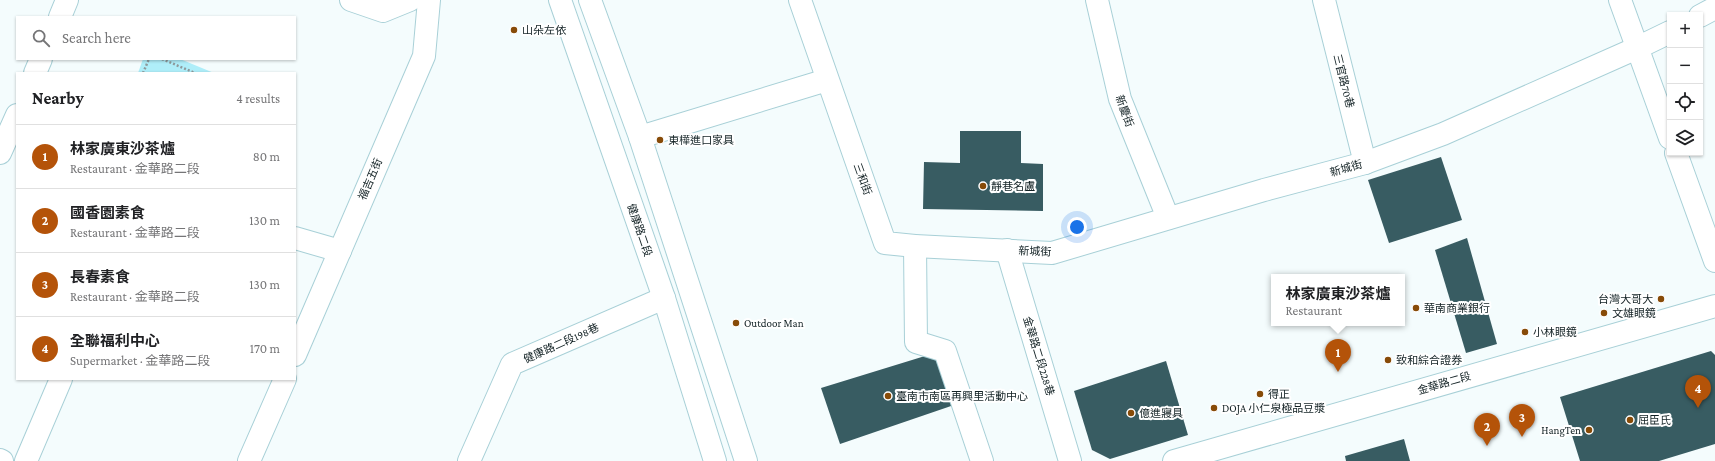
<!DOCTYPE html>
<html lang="en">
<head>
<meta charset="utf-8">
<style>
  body { margin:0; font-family:"Crimson Pro","Noto Sans TC",serif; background:#f6f6f6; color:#202124 }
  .controls { position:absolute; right:12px; top:12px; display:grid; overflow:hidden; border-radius:0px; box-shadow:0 1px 3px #0004 }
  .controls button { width:36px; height:36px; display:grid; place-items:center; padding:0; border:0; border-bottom:1px solid #e0e0e0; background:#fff; color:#202124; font:20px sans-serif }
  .you { position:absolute; left:1077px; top:227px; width:14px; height:14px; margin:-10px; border:3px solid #fff; border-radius:50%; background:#1a73e8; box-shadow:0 0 0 6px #1a73e833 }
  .badge { display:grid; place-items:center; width:26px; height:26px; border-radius:50%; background:#b45309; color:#fff; font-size:13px; font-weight:700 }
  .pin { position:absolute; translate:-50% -33px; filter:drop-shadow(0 1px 2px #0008) }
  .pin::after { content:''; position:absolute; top:21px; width:14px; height:12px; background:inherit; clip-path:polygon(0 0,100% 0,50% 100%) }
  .popup { position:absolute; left:1271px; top:274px; width:134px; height:52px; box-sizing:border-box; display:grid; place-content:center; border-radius:0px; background:#fff; filter:drop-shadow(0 1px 3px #0005); font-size:13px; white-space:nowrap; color:#757577 }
  .popup b { font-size:15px; color:#202124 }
  .popup::after { content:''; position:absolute; left:50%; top:100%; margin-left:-8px; border:8px solid transparent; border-top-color:#fff }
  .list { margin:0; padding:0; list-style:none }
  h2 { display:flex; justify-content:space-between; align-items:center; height:52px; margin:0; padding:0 16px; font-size:17px }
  h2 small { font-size:13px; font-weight:400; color:#757577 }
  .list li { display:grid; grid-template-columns:26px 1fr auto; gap:12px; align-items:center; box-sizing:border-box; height:64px; padding:0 16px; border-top:1px solid #e0e0e0 }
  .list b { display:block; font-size:15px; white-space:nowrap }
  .list p { margin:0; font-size:13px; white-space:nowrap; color:#757577 }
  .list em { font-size:13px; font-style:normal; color:#757577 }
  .icon { flex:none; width:22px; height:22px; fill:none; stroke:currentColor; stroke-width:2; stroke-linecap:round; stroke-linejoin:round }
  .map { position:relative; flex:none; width:1715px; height:461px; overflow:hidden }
  .search { position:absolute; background:#fff; box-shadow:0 1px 3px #0004; left:16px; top:16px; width:280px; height:44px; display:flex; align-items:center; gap:10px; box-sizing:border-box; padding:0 14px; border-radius:0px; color:#757577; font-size:15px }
  .panel { position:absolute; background:#fff; box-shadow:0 1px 3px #0004; left:16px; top:72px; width:280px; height:308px; border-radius:0px }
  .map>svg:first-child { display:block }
  .green { fill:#afeef9 }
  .building { fill:#385c62 }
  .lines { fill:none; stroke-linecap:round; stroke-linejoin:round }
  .minor-casing { stroke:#a8d0d7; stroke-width:24 }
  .major-casing { stroke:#a8d0d7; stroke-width:24 }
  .path { stroke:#8f9a9c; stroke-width:2.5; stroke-dasharray:2 2; stroke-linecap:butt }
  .minor { stroke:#fff; stroke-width:22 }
  .major { stroke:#fff; stroke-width:22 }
  .poi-dot { fill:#874b08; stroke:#fff; stroke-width:1.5 }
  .labels { text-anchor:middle; stroke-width:4; stroke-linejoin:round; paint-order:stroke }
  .poi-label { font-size:11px; fill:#122124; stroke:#fff; text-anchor:start }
  .street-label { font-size:11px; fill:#122124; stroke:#fff }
</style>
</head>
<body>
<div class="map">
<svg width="1715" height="461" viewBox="0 0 1715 461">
  <rect width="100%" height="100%" fill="#f4fcfd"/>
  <path class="green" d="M143 59H180L214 73H138Z"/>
  <g class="building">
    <path d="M960 131H1021V163L1043 164V211L923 209 924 162 960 163Z"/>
    <path d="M1441 157 1462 220 1389 243 1368 180Z"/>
    <path d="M1467 238 1497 344 1466 353 1435 250Z"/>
    <path d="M1711 351 1715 355V444L1659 461H1580L1560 397Z"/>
    <path d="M938 352 954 405 840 444 821 388Z"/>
    <path d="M1166 361 1188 435 1110 459 1092 450 1074 391Z"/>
    <path d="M1404 439 1410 461H1346L1345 456Z"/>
  </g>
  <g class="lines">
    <defs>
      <g id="minor">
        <path d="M351 0 383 11 410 0"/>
        <path d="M560 0 664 298 715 461"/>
        <path d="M590 0 640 137 746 461"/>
        <path d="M800 0 885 243 915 246 1052 253 1264 190 1365 163 1443 134 1637 48 1670 32"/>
        <path d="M1097 0 1120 99 1168 218"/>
        <path d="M1324 0 1365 163"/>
        <path d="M1620 0 1670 138"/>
        <path d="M1700 16 1715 8"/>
        <path d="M60 17 67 0"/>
        <path d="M35 73 41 59"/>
        <path d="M640 137 827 80"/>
        <path d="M0 153 17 115"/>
        <path d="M1676 153 1715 261"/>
        <path d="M295 238 340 251"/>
        <path d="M915 246 916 342 945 351 982 461"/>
        <path d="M1007 250 1070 461"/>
        <path d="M295 355 424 56 429 0"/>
        <path d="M0 460 2 461"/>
        <path d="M26 461 61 379"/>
        <path d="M249 461 285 379"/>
        <path d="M469 461 512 364 664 298"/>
      </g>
      <path id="major" d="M1174 461 1715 306"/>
    </defs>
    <use href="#minor" class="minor-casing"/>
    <use href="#major" class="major-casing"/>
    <g class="path">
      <path d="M162 59 195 73"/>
      <path d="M143 73 149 59"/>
    </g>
    <use href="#minor" class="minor"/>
    <use href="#major" class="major"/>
  </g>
  <g class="poi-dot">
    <circle cx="514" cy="30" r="4"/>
    <circle cx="660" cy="140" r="4"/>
    <circle cx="983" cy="186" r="4"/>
    <circle cx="1661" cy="299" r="4"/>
    <circle cx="1416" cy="308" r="4"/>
    <circle cx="1604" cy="313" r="4"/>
    <circle cx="736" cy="323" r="4"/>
    <circle cx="1525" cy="332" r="4"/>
    <circle cx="1388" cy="360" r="4"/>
    <circle cx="1260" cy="394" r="4"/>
    <circle cx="888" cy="396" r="4"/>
    <circle cx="1214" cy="408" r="4"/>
    <circle cx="1131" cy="413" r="4"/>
    <circle cx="1630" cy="420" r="4"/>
    <circle cx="1589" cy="430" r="4"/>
  </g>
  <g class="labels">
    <g class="poi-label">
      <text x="522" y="34">山朵左依</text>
      <text x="668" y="144">東樺進口家具</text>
      <text x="991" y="190">靜巷名盧</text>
      <text x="1653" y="303" text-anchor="end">台灣大哥大</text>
      <text x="1424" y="312">華南商業銀行</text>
      <text x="1612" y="317">文雄眼鏡</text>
      <text x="744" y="327">Outdoor Man</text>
      <text x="1533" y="336">小林眼鏡</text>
      <text x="1396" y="364">致和綜合證券</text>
      <text x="1268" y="398">得正</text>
      <text x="896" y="400">臺南市南區再興里活動中心</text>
      <text x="1222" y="412">DOJA 小仁泉極品豆漿</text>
      <text x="1139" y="417">億進寢具</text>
      <text x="1638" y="424">屈臣氏</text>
      <text x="1581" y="434" text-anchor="end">HangTen</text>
    </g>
    <g class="street-label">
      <text transform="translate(1344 81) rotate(76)" y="4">三官路70巷</text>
      <text transform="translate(1125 111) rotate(70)" y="4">新慶街</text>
      <text transform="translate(1346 168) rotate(-16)" y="4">新城街</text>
      <text transform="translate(370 179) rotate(-67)" y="4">福吉五街</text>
      <text transform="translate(863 179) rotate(70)" y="4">三和街</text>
      <text transform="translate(640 230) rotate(71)" y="4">健康路二段</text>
      <text transform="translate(1035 251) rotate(2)" y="4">新城街</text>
      <text transform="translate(561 343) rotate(-24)" y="4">健康路二段198巷</text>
      <text transform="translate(1039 356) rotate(73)" y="4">金華路二段228巷</text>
      <text transform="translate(1444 383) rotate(-16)" y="4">金華路二段</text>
    </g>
  </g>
</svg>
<div class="controls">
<button>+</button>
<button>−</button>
<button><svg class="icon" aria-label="locate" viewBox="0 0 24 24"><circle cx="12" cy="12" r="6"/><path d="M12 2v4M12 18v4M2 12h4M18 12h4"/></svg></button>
<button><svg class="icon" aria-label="layers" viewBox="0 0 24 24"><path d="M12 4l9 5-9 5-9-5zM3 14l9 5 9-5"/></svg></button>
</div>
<div class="you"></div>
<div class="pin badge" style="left:1338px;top:372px">1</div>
<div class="popup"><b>林家廣東沙茶爐</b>Restaurant</div>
<div class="pin badge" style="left:1487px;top:446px">2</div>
<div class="pin badge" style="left:1522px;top:437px">3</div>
<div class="pin badge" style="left:1698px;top:408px">4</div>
<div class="search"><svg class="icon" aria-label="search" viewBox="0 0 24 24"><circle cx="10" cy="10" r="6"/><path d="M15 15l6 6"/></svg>Search here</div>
<section class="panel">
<h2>Nearby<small>4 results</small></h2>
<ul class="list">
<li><span class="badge">1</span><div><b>林家廣東沙茶爐</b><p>Restaurant · 金華路二段</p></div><em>80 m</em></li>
<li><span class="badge">2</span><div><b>國香園素食</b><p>Restaurant · 金華路二段</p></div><em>130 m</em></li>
<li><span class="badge">3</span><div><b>長春素食</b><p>Restaurant · 金華路二段</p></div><em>130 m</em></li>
<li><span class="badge">4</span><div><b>全聯福利中心</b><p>Supermarket · 金華路二段</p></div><em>170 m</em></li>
</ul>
</section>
</div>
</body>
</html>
